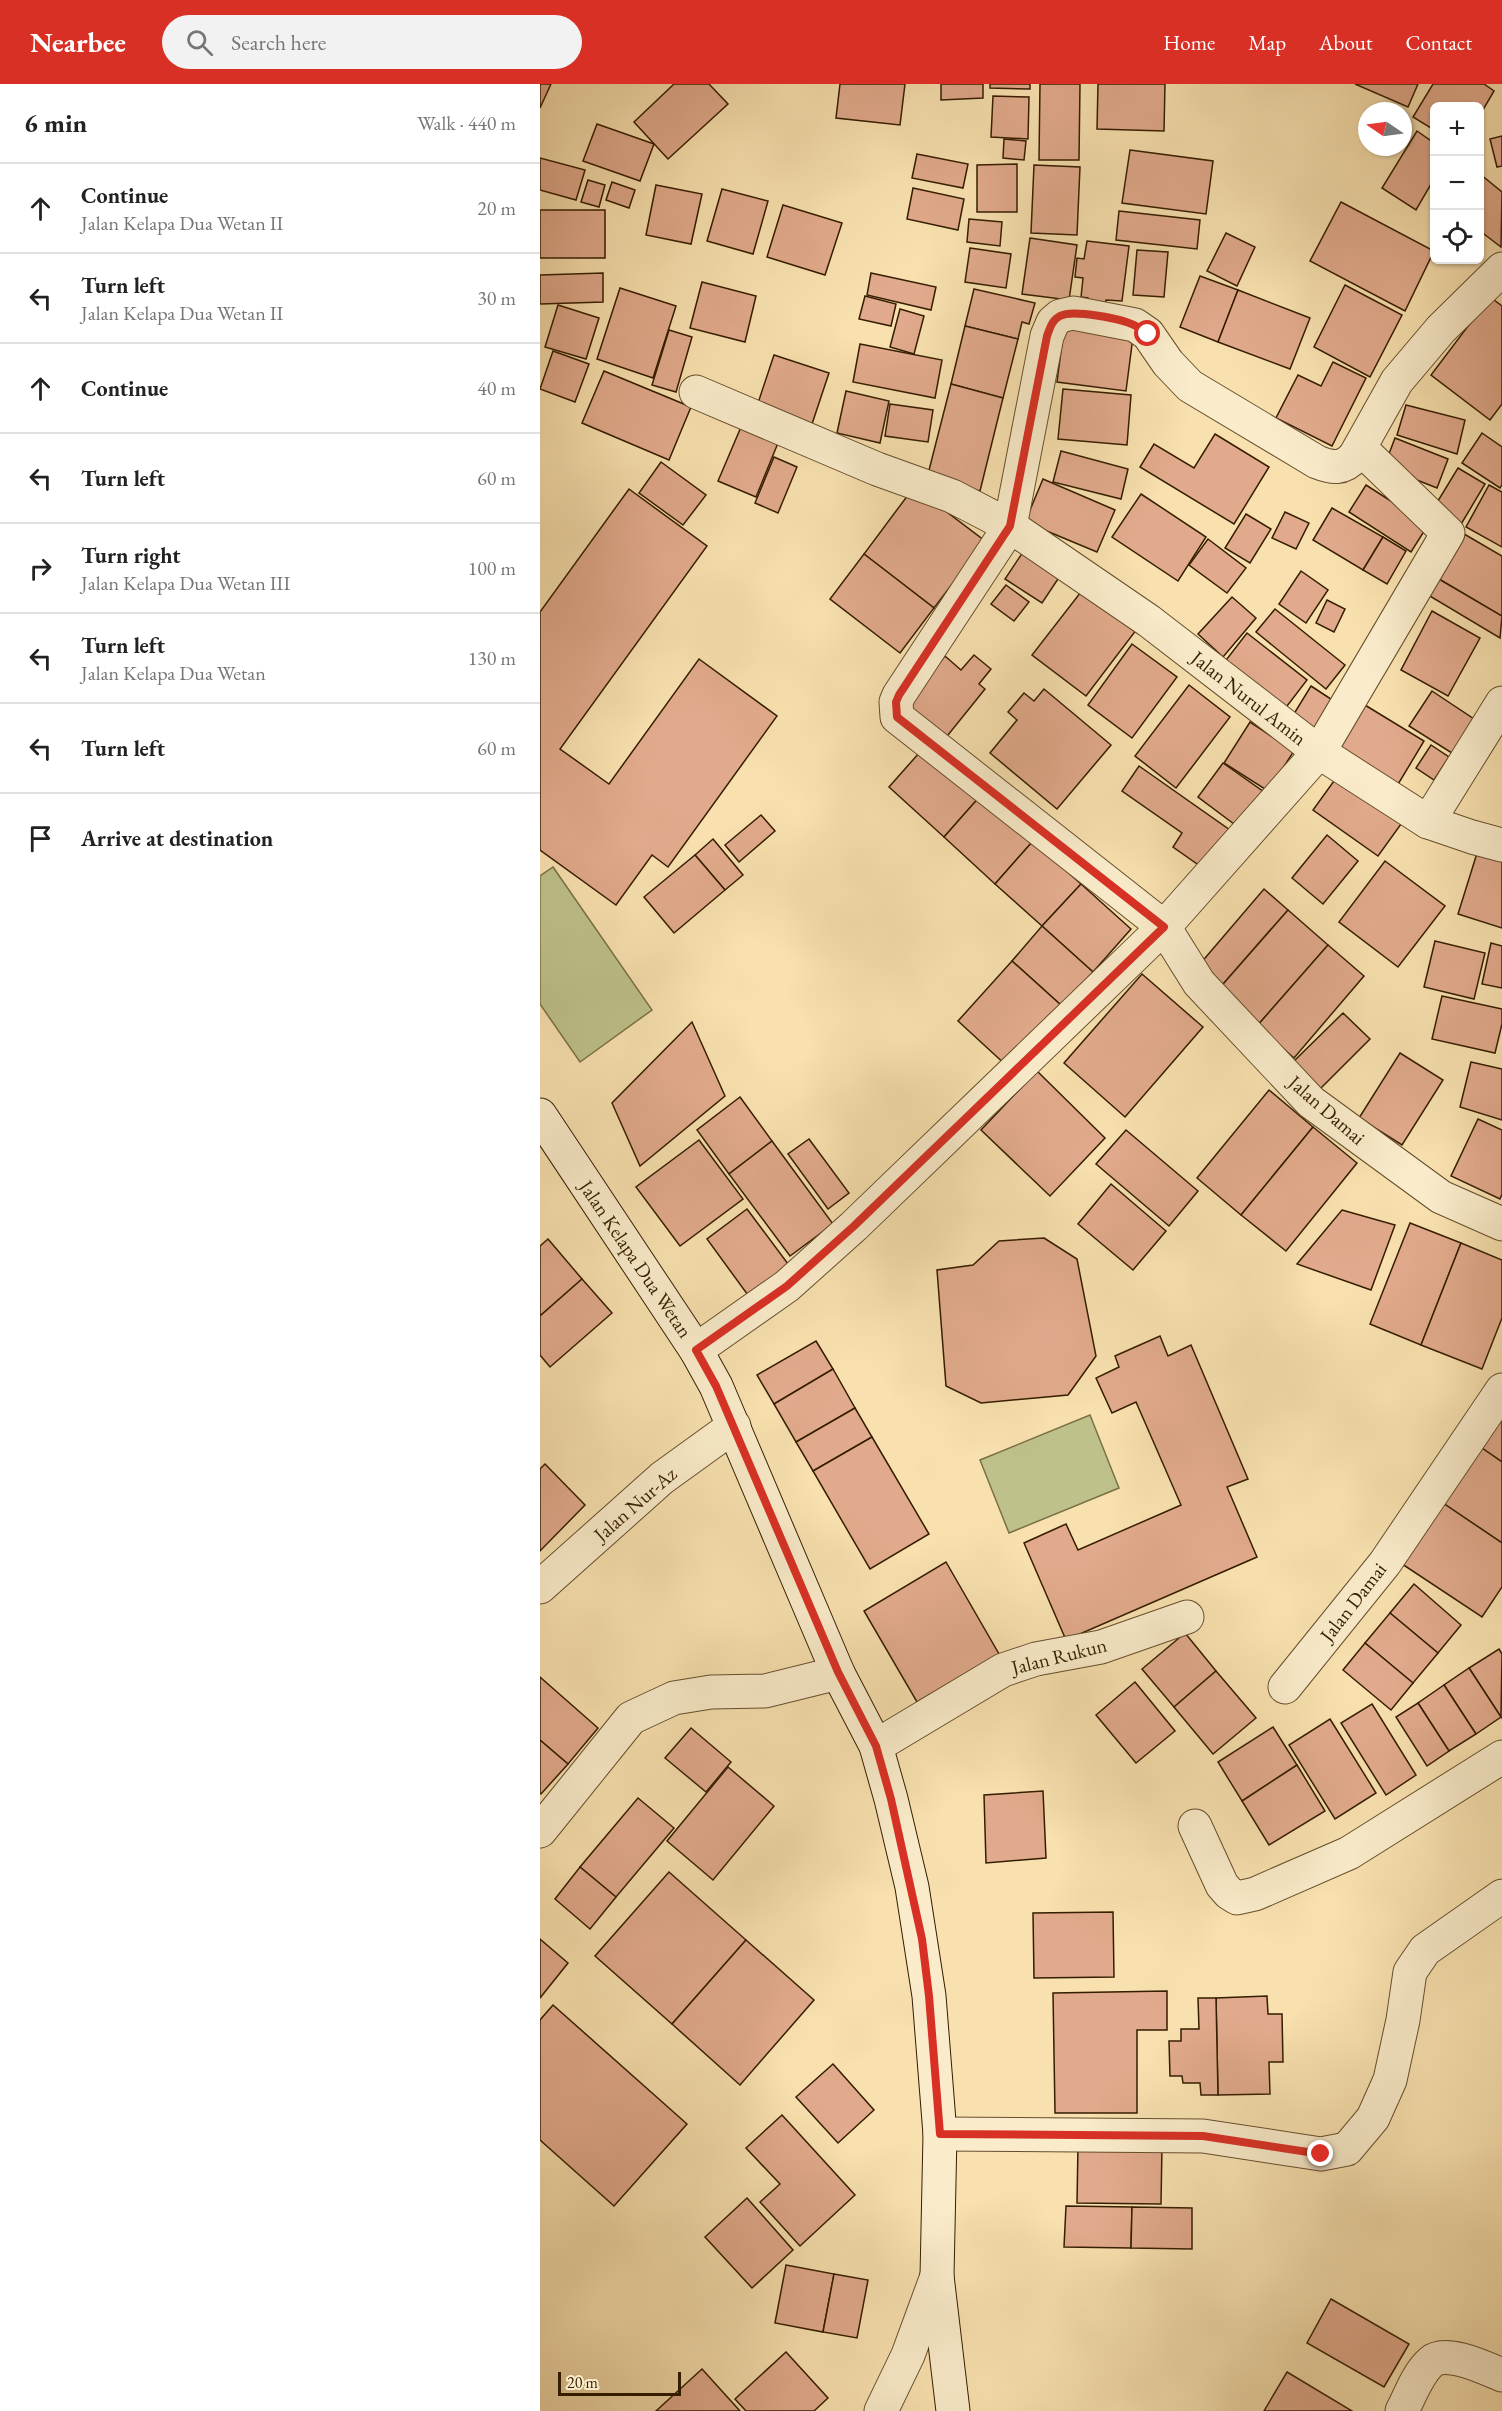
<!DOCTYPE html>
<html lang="en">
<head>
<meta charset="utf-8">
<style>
  body { margin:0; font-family:"EB Garamond",serif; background:#f2f2f2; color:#222 }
  .controls { position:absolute; right:18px; top:18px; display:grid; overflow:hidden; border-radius:9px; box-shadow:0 2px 4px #0004 }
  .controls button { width:54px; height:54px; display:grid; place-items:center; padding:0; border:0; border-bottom:2px solid #e0e0e0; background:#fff; color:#222; font:30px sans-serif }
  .compass { position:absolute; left:818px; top:18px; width:54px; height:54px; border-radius:50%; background:#fff; box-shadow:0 2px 4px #0004; rotate:283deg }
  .scale { position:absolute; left:18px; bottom:15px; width:123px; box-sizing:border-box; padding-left:6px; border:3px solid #351d00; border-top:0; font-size:16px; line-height:21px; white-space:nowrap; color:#351d00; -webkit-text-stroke:4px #faeccb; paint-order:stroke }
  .stop { position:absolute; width:18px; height:18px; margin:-14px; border:4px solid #d93025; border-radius:50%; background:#fff }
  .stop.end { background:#d93025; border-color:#fff; box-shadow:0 2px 6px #0008 }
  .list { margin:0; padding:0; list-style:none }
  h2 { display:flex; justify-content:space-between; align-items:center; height:78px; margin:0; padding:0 24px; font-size:26px }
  h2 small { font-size:20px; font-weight:400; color:#767676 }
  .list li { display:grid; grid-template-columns:39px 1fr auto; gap:18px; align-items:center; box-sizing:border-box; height:90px; padding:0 24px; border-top:2px solid #e0e0e0 }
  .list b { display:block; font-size:22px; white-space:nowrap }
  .list p { margin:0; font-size:20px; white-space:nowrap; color:#767676 }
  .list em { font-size:20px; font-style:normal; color:#767676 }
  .icon { flex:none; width:33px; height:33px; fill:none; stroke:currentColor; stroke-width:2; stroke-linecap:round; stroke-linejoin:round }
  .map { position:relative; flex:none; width:962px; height:2327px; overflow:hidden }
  header { display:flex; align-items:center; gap:36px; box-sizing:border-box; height:84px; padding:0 30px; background:#d93025; color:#fff }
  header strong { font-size:28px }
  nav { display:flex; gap:33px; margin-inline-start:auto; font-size:21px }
  .search { width:420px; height:54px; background:#f2f2f2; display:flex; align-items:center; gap:15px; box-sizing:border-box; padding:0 21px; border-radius:33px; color:#767676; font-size:22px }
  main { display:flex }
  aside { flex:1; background:#fff }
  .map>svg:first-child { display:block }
  .green { fill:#bec28a; stroke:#7a7045; stroke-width:1.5 }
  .building { fill:#e1aa8c; stroke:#351d00; stroke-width:1.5 }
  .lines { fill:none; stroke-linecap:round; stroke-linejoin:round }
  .street-casing { stroke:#664e2c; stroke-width:35 }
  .secondary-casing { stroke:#351d00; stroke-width:35 }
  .street { stroke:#faeccb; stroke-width:33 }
  .secondary { stroke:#faeccb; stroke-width:33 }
  .route { stroke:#d93025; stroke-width:8 }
  .labels { text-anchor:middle; stroke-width:6; stroke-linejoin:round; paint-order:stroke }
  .street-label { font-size:20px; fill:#351d00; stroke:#faeccb }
</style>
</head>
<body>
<header>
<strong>Nearbee</strong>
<div class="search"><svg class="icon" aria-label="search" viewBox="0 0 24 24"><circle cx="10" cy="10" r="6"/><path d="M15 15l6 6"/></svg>Search here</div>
<nav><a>Home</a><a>Map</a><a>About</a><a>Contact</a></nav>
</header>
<main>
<aside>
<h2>6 min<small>Walk · 440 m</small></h2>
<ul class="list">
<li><svg class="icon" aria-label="ahead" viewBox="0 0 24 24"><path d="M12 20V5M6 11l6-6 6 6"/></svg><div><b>Continue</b><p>Jalan Kelapa Dua Wetan II</p></div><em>20 m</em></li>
<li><svg class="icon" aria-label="left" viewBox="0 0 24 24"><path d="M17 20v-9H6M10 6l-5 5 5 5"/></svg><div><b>Turn left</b><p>Jalan Kelapa Dua Wetan II</p></div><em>30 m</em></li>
<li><svg class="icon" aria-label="ahead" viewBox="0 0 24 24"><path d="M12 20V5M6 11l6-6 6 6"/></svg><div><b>Continue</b></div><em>40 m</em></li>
<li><svg class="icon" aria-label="left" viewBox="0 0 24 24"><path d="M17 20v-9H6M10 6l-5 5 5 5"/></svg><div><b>Turn left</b></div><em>60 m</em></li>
<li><svg class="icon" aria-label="right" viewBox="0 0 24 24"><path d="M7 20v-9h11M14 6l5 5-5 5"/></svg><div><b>Turn right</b><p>Jalan Kelapa Dua Wetan III</p></div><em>100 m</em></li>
<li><svg class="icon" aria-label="left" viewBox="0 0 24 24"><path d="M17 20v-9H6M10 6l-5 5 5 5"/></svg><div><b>Turn left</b><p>Jalan Kelapa Dua Wetan</p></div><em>130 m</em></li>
<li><svg class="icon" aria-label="left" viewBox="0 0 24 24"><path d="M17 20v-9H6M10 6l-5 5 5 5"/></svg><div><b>Turn left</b></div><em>60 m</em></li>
<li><svg class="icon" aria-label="arrive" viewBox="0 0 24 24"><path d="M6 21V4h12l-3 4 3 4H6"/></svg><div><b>Arrive at destination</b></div></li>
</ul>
</aside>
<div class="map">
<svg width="962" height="2327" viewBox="0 0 962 2327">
  <rect width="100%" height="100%" fill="#f8e1af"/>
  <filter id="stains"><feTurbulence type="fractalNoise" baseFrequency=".00333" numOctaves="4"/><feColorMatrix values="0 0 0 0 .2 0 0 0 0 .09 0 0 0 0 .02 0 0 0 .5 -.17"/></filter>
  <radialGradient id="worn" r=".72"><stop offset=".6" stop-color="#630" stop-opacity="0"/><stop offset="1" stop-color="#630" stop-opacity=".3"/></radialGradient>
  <g class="green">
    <path d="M13 783 112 926 40 978 0 920V792Z"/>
    <path d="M550 1331 579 1404 469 1449 440 1376Z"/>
  </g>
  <g class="building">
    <path d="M0 0H11L0 24Z"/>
    <path d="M134 0H169L188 20 128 75 94 38Z"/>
    <path d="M300 0H365L360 41 296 34Z"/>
    <path d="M401 0H443V14L401 16Z"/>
    <path d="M450 0H490V5L450 4Z"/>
    <path d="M500 0H540L539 76H499Z"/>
    <path d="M558 0H625L624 47 557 45Z"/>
    <path d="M815 0H878L868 23Z"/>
    <path d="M893 0H944L954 7 940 31V22H894V46L873 33Z"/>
    <path d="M453 12 489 13 488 55 451 53Z"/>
    <path d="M57 40 114 60 100 97 43 77Z"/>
    <path d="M877 47 894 59V95L876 126 842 104Z"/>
    <path d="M962 52V82L957 83 950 55Z"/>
    <path d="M464 55 486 57 484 76 463 74Z"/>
    <path d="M590 66 673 77 666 130 582 119Z"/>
    <path d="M377 70 428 80 423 104 372 94Z"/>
    <path d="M0 74 45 86 36 116 0 106Z"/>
    <path d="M477 80V128H437V81Z"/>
    <path d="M494 81 540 83 537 151 491 149Z"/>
    <path d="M940 90 962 108 961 163 940 147Z"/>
    <path d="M48 96 65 101 59 123 41 118Z"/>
    <path d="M72 98 95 106 89 124 66 116Z"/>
    <path d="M116 101 162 110 151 160 106 151Z"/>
    <path d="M373 104 424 115 418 146 367 135Z"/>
    <path d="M182 105 228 117 213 170 167 157Z"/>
    <path d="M801 118 894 167 865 227 770 177Z"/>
    <path d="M243 121 302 139 285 191 227 173Z"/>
    <rect x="0" y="126" width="65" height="48"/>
    <path d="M579 127 660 136 657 165 576 156Z"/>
    <path d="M429 135 462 138 460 162 427 158Z"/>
    <path d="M686 149 715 163 697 202 667 187Z"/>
    <path d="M490 154 537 161 529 216 482 210Z"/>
    <path d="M547 157 589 162 582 217 566 216 564 226 547 224 548 214 541 213 543 194 535 193 537 174 544 175Z"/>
    <path d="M430 164 471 170 466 204 425 198Z"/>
    <path d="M597 166 628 168 624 213 593 211Z"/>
    <path d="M63 189V218L0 220V191Z"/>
    <path d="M331 189 396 203 391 226 327 211Z"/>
    <path d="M660 192 698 206 678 258 640 243Z"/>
    <path d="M162 198 216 212 205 258 150 244Z"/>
    <path d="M805 201 862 231 830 293 774 263Z"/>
    <path d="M80 204 136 222 113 294 57 275Z"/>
    <path d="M434 205 495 219 489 240 482 238 478 255 425 242Z"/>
    <path d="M698 206 770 234 750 285 678 258Z"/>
    <path d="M325 212 356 220 351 242 319 235Z"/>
    <path d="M950 213 962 222V320L950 336 891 291Z"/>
    <path d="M18 221 59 234 46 275 5 263Z"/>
    <path d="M360 225 384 232 374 270 350 263Z"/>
    <path d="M525 236 594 245 586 307 517 298Z"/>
    <path d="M425 242 478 255 463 314 411 300Z"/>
    <path d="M129 246 152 253 136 308 112 301Z"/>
    <path d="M320 260 402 276 395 314 313 298Z"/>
    <path d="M13 267 49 280 35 318 0 305Z"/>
    <path d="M234 271 289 289 271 343 216 325Z"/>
    <path d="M793 278 826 294 792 362 736 334 758 291 781 302Z"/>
    <path d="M64 287 151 323 129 376 42 339Z"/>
    <path d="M411 300 463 314 440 407 387 394Z"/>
    <path d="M523 305 591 311 587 361 518 355Z"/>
    <path d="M306 307 349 317 340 359 297 349Z"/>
    <path d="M350 320 393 326 388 358 345 352Z"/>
    <path d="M866 321 925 336 917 370 857 351Z"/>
    <path d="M201 343 238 359 216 413 178 397Z"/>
    <path d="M942 349 962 363V401L960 404 922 379Z"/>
    <path d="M675 350 729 383 694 440 600 383 614 360 654 384Z"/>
    <path d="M855 354 908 375 897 404 844 383Z"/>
    <path d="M521 367 588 385 581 415 513 398Z"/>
    <path d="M234 373 257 383 238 429 215 419Z"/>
    <path d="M121 378 166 411 143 441 99 409Z"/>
    <path d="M918 384 945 400 917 447 890 430Z"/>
    <path d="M503 395 575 426 557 468 485 438Z"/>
    <path d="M826 401 888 441 871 468 809 428Z"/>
    <path d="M949 401 962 408V463L926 443Z"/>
    <path d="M374 403 445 457 394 524 324 470Z"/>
    <path d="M89 405 167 462 20 665 69 700 159 575 237 632 128 783 112 771 76 821 0 766V528Z"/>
    <path d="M601 410 666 453 638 497 572 453Z"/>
    <path d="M792 424 843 453 823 486 773 456Z"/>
    <path d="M745 428 769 439 756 465 732 454Z"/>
    <path d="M706 430 731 445 710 479 685 464Z"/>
    <path d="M919 447 962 472V532L892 491Z"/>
    <path d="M843 453 866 467 847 500 823 486Z"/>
    <path d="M668 455 706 484 687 509 649 481Z"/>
    <path d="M485 465 522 489 502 519 465 495Z"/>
    <path d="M324 470 394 524 360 569 290 515Z"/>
    <path d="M761 487 788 506 766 539 739 520Z"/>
    <path d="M892 491 962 532 960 554 883 508Z"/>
    <path d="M466 501 489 518 474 537 451 520Z"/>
    <path d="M544 504 597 545 546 612 492 571Z"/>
    <path d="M692 513 716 534 683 573 658 550Z"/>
    <path d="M787 516 805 525 794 548 776 539Z"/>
    <path d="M735 525 805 581 786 605 716 548Z"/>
    <path d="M892 527 940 554 908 612 861 586Z"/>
    <path d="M707 549 767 596 744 626 683 580Z"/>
    <path d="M592 560 637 593 592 654 548 621Z"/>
    <path d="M434 571 451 585 439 600 445 605 404 656 364 623 405 572 421 586Z"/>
    <path d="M649 601 690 633 636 704 595 672Z"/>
    <path d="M771 602 797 619 777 650 752 633Z"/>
    <path d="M504 605 571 661 517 725 450 669 477 636 468 628 484 609 494 617Z"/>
    <path d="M892 607 937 637 915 671 869 642Z"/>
    <path d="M820 618 884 657 857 702 793 662Z"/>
    <path d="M710 638 754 667 728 707 684 679Z"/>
    <path d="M387 660 442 710 404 753 349 703Z"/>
    <path d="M891 661 909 673 894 696 876 684Z"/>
    <path d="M683 679 724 708 698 743 658 713Z"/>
    <path d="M599 682 697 751 670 789 633 763 642 749 582 707Z"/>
    <path d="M799 690 864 736 838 772 773 726Z"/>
    <path d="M442 710 493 757 455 800 404 753Z"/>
    <path d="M221 731 235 747 199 778 185 761Z"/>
    <path d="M787 751 818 777 783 820 752 794Z"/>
    <path d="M173 755 203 791 185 806 155 771Z"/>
    <path d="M493 757 541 800 502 842 455 800Z"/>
    <path d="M938 766 962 774V844L918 830Z"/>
    <path d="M155 771 185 806 134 849 104 813Z"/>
    <path d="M845 777 905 822 858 883 799 838Z"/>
    <path d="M541 800 591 845 553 888 502 842Z"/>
    <path d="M724 805 748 826 677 907 654 887Z"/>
    <path d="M748 826 788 861 717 942 677 907Z"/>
    <path d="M502 842 553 888 522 922 472 877Z"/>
    <path d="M895 857 945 869 934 915 884 903Z"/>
    <path d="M951 859 962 862V904L942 900Z"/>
    <path d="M788 861 824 892 754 974 717 942Z"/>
    <path d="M472 877 522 922 468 983 418 937Z"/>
    <path d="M602 890 663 943 585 1033 524 979Z"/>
    <path d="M902 912 962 925V940L955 969 892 955Z"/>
    <path d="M803 929 830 955 780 1005 753 978Z"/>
    <path d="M152 938 185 1012 100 1082 72 1019Z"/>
    <path d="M860 969 903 996 862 1061 819 1034Z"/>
    <path d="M931 978 962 985V1036L920 1023Z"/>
    <path d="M497 987 565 1054 510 1112 441 1046Z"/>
    <path d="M729 1006 773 1043 701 1131 657 1094Z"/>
    <path d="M200 1013 232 1057 189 1090 157 1046Z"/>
    <path d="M938 1035 962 1046V1110L960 1115 911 1092Z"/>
    <path d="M773 1043 817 1079 746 1167 701 1131Z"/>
    <path d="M586 1046 658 1107 629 1142 556 1080Z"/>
    <path d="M269 1055 309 1109 288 1125 248 1070Z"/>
    <path d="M159 1056 203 1115 140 1162 96 1103Z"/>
    <path d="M232 1057 293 1140 250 1172 189 1090Z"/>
    <path d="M571 1100 626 1147 593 1186 538 1140Z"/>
    <path d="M207 1125 254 1188 213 1218 167 1155Z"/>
    <path d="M802 1126 855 1141 831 1206 757 1180Z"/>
    <path d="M870 1139 921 1159 881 1261 830 1240Z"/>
    <path d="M504 1154 537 1175 556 1272 528 1311 441 1319 406 1302 397 1186 433 1181 459 1157Z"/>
    <path d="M8 1155 42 1195 0 1232V1162Z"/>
    <path d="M921 1159 962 1176V1234L942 1285 881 1261Z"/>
    <path d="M42 1195 72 1229 10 1283 0 1271V1232Z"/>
    <path d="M620 1252 628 1272 651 1261 708 1395 687 1403 717 1473 526 1556 484 1459 526 1440 538 1466 641 1421 596 1318 572 1329 556 1294 579 1283 575 1272Z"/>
    <path d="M276 1257 293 1285 234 1320 217 1291Z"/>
    <path d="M293 1285 315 1324 256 1358 234 1320Z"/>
    <path d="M315 1324 332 1353 273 1387 256 1358Z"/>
    <path d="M962 1327V1378L939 1362Z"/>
    <path d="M332 1353 389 1450 330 1485 273 1387Z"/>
    <path d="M939 1362 962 1378V1459L897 1415Z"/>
    <path d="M5 1380 45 1421 0 1467V1385Z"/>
    <path d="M897 1415 962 1459V1503L942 1533 856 1476Z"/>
    <path d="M406 1478 459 1570 377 1618 324 1527Z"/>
    <path d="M874 1500 921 1541 898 1569 850 1529Z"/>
    <path d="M850 1529 898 1569 873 1599 825 1559Z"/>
    <path d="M645 1549 676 1587 634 1623 602 1585Z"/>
    <path d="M825 1559 873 1599 851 1626 803 1586Z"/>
    <path d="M959 1565 962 1570 961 1633 929 1584Z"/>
    <path d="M929 1584 961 1633 936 1650 904 1601Z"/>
    <path d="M676 1587 716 1634 673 1670 634 1623Z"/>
    <path d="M0 1593 58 1644 28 1680 0 1656Z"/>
    <path d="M595 1598 635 1647 596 1679 556 1631Z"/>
    <path d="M904 1601 936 1650 909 1667 878 1619Z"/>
    <path d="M878 1619 909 1667 887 1682 856 1633Z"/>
    <path d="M832 1620 876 1691 846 1711 801 1639Z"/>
    <path d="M790 1635 836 1709 795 1735 749 1661Z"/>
    <path d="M733 1643 757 1681 702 1717 678 1678Z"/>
    <path d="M151 1644 191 1678 166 1708 125 1674Z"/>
    <path d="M0 1656 28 1680 1 1710 0 1709Z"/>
    <path d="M757 1681 785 1727 729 1761 702 1717Z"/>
    <path d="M188 1683 234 1722 173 1796 127 1757Z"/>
    <path d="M503 1707 506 1774 446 1779 444 1711Z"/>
    <path d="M98 1714 134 1744 76 1813 40 1783Z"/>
    <path d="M40 1783 76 1813 50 1845 15 1815Z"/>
    <path d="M129 1788 206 1856 132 1940 55 1872Z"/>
    <path d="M573 1828 574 1893 494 1894 493 1829Z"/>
    <path d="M0 1855 28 1879 0 1914Z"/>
    <path d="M206 1856 274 1916 200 2001 132 1940Z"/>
    <path d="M627 1907V1946H597V2029H515L513 1909Z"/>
    <path d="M727 1912 728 1930H742L743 1978H729L730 2010 678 2011 676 1914Z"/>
    <path d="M658 1914H676L678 2011H661L660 1999H643L642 1992H630L629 1957H641V1945H659Z"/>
    <path d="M13 1921 147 2040 74 2122 0 2056V1936Z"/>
    <path d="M293 1980 334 2026 298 2059 256 2013Z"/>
    <path d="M242 2031 315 2111 260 2162 220 2118 240 2100 206 2064Z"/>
    <path d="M538 2061 622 2062 621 2120 537 2119Z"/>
    <path d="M207 2114 253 2166 212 2204 165 2153Z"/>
    <path d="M526 2122 592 2123 591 2164 524 2163Z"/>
    <path d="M592 2123 652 2124V2165L591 2164Z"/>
    <path d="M246 2181 294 2190 283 2248 235 2239Z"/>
    <path d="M294 2190 328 2196 317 2254 283 2248Z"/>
    <path d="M791 2215 869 2260 844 2303 767 2259Z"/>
    <path d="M246 2268 288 2314 274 2327H206L195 2315Z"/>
    <path d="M162 2285 200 2327H116Z"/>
    <path d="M747 2288 812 2327H724Z"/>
  </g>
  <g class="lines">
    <defs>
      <g id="street">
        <path d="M962 185 901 245 857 297 815 372C803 386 792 384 777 378L650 302 628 279 608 250 595 241 533 229 520 232 513 238 507 252 470 442 359 611 356 618 357 633 624 843 659 899 771 1018 901 1113 962 1140"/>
        <path d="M156 308 337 385 412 412 470 442 609 537 779 668 888 738 932 753 962 761"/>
        <path d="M888 738 962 619"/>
        <path d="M156 1266 247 1202 314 1142 624 843 779 668 908 449 820 364"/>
        <path d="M0 1503 122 1394 194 1342"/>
        <path d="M745 1603 845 1479 962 1306"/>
        <path d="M336 1662 463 1586 496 1575 561 1563 647 1533"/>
        <path d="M655 1742 682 1801 689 1809 697 1814 715 1810 809 1769 962 1673"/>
        <path d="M0 1747 91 1634 134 1614 171 1608 225 1607 298 1589"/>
        <path d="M400 2050 663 2052 781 2070 807 2065 833 2034 850 1996 863 1936 870 1888 885 1866 962 1812"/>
        <path d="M341 2327 368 2271 397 2192"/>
        <path d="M862 2327C870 2312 878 2289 891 2278 906 2265 945 2284 962 2291"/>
      </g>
      <path id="secondary" d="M0 1031 156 1266 176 1302 298 1589 336 1662 351 1715 372 1803 389 1912 400 2050 397 2192 413 2327"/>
    </defs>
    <use href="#street" class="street-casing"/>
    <use href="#secondary" class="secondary-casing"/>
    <use href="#street" class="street"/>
    <use href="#secondary" class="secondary"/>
  </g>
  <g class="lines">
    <path class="route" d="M608 250C604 247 600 244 596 242 583 235 533 225 520 232 512 236 510 244 507 252L470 442 359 611 356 618 357 633 624 843 314 1142 247 1202 156 1266 176 1302 298 1588 336 1662 351 1715 382 1855 389 1912 400 2050 663 2052 781 2070"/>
  </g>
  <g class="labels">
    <g class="street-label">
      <text transform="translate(709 614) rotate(38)" y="7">Jalan Nurul Amin</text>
      <text transform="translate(787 1026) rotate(41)" y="7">Jalan Damai</text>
      <text transform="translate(96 1175) rotate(56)" y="7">Jalan Kelapa Dua Wetan</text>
      <text transform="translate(95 1420) rotate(-41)" y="7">Jalan Nur-Az</text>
      <text transform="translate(813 1518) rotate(-52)" y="7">Jalan Damai</text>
      <text transform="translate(519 1572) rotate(-14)" y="7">Jalan Rukun</text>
    </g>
  </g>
  <rect width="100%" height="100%" filter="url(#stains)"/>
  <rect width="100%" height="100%" fill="url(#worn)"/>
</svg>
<div class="controls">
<button>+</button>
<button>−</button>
<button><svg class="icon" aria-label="locate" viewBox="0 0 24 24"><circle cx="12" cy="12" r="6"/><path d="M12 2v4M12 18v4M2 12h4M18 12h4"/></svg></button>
</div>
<svg class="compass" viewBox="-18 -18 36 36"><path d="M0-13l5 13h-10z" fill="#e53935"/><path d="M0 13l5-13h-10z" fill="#767676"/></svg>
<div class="scale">20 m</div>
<div class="stop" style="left:608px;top:250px"></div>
<div class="stop end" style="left:781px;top:2070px"></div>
</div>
</main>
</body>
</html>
